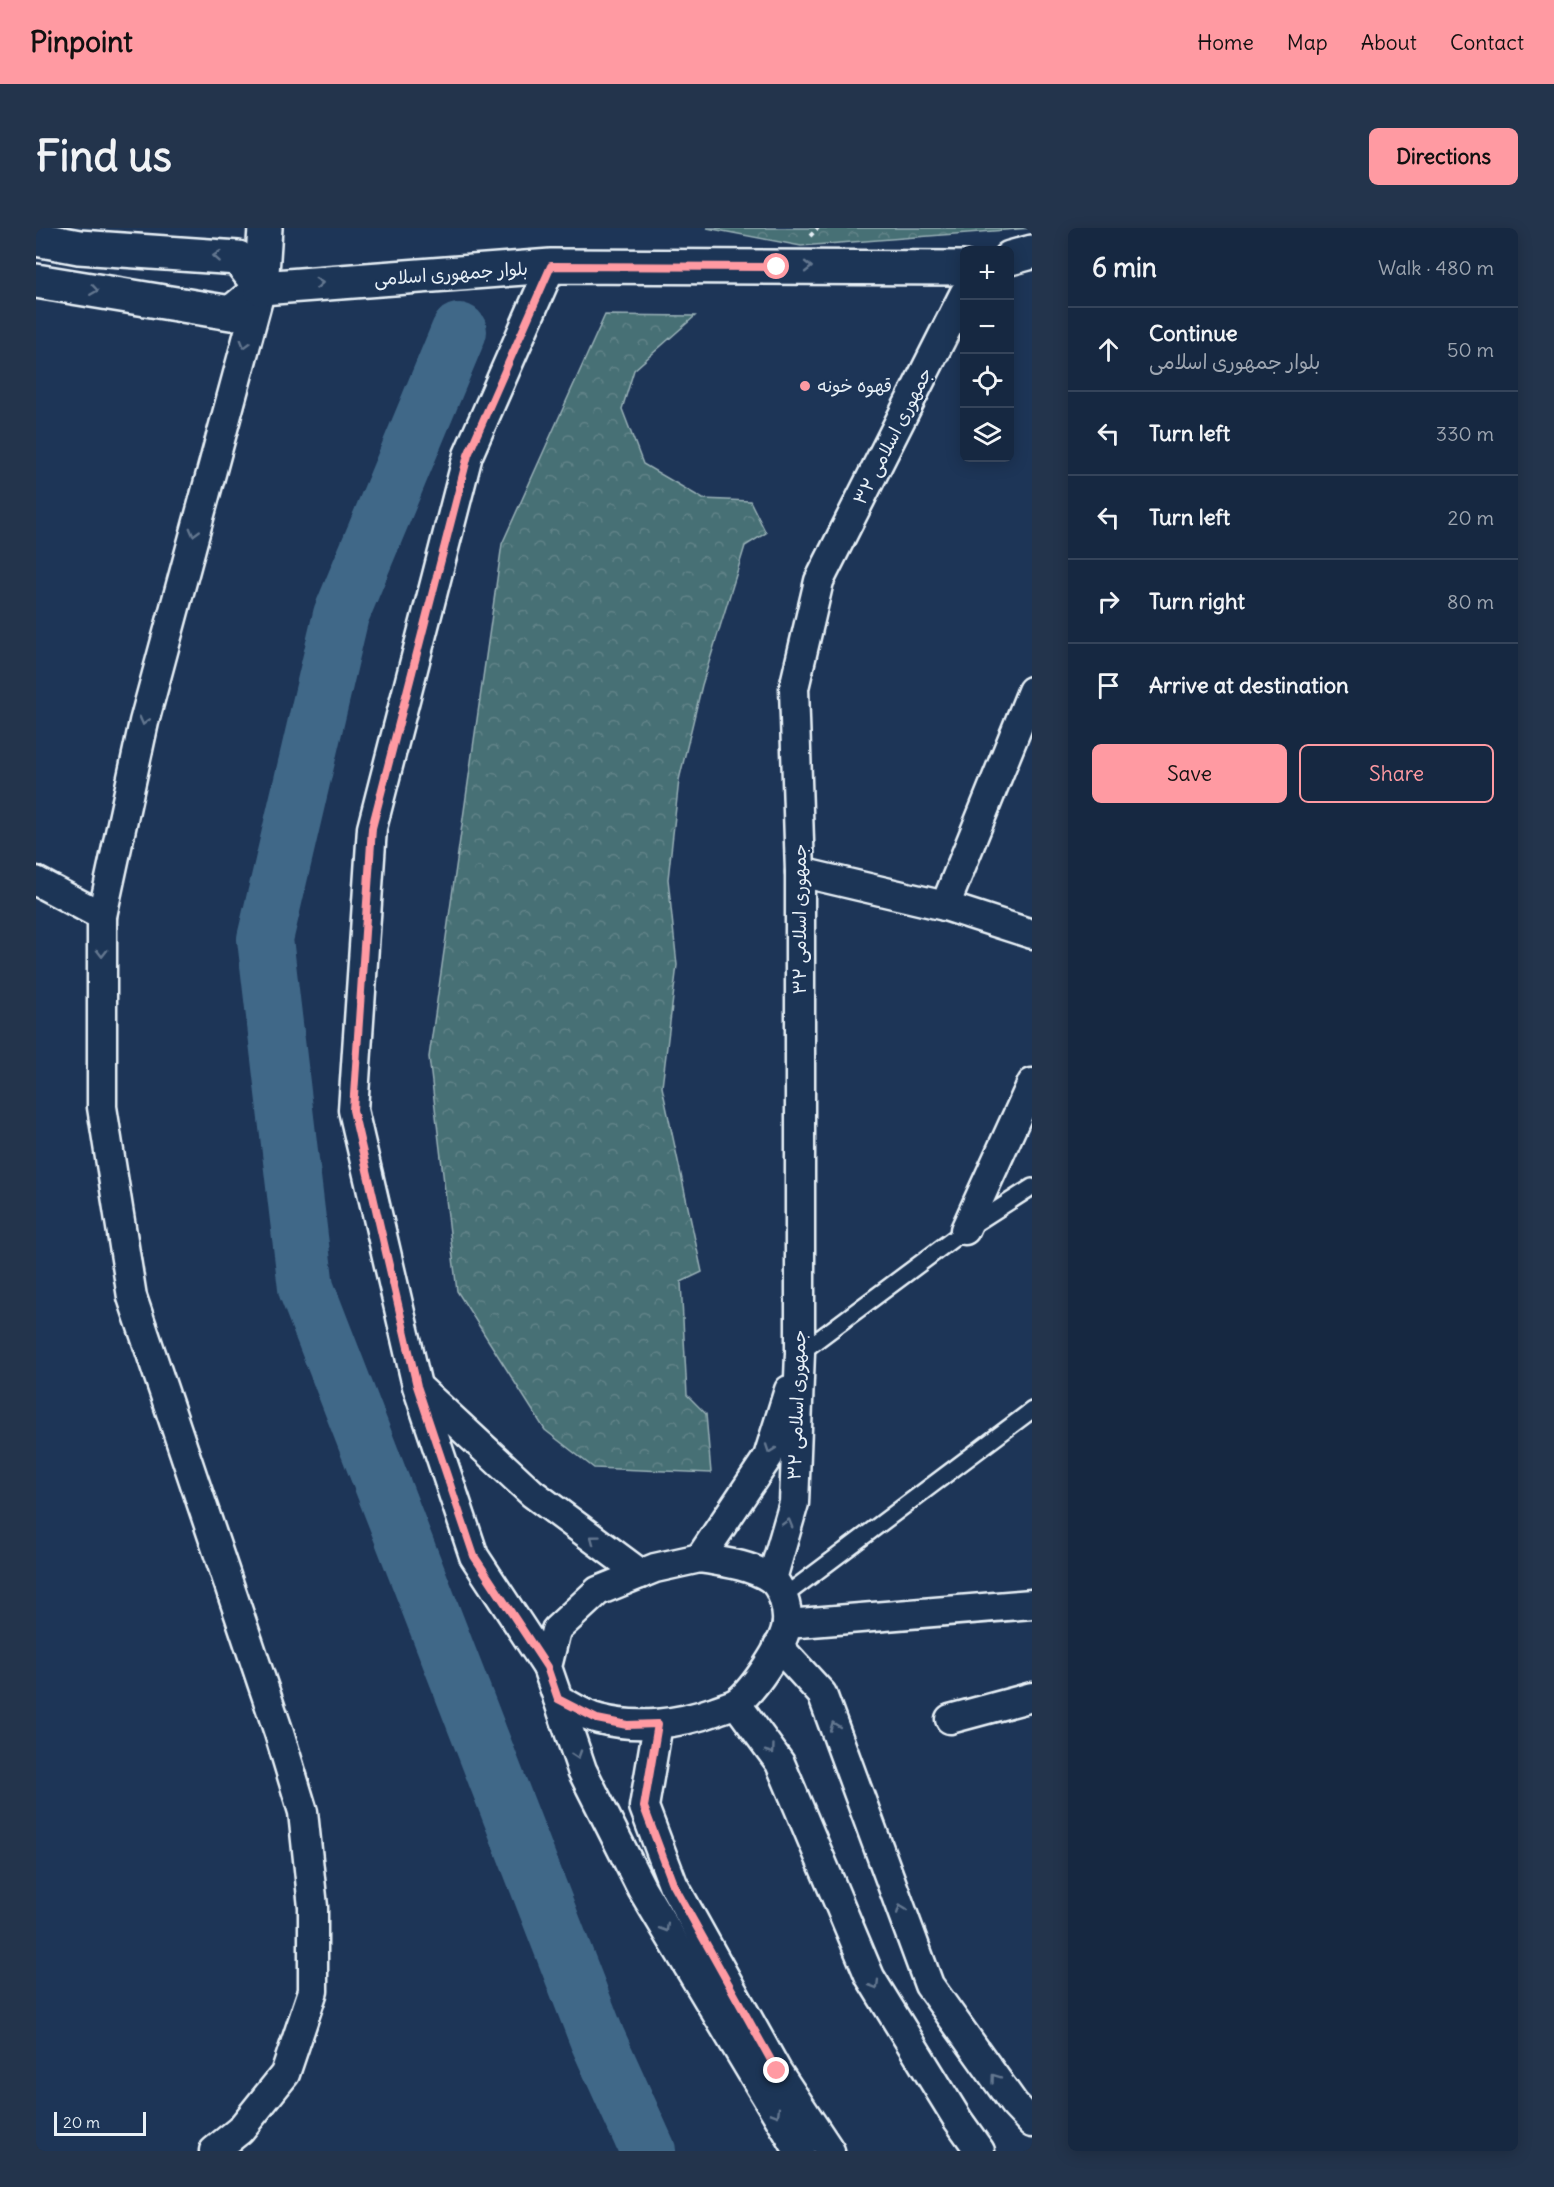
<!DOCTYPE html>
<html lang="en">
<head>
<meta charset="utf-8">
<style>
  body { margin:0; font-family:Delius,"Playpen Sans Arabic",sans-serif; background:#23344c; color:#f1f3f6 }
  .controls { position:absolute; right:18px; top:18px; display:grid; overflow:hidden; border-radius:9px; box-shadow:0 3px 15px #0003 }
  .controls button { width:54px; height:54px; display:grid; place-items:center; padding:0; border:0; border-bottom:2px solid #35445a; background:#162841; color:#f1f3f6; font:30px sans-serif }
  .scale { position:absolute; left:18px; bottom:15px; width:92px; box-sizing:border-box; padding-left:6px; border:3px solid #e8f1f8; border-top:0; font-size:16px; line-height:21px; white-space:nowrap; color:#e8f1f8; -webkit-text-stroke:4px #1d3557; paint-order:stroke }
  .stop { position:absolute; width:18px; height:18px; margin:-14px; border:4px solid #ff9aa2; border-radius:50%; background:#fff }
  .stop.end { background:#ff9aa2; border-color:#fff; box-shadow:0 2px 6px #0008 }
  .list { margin:0; padding:0; list-style:none }
  h2 { display:flex; justify-content:space-between; align-items:center; height:78px; margin:0; padding:0 24px; font-size:26px }
  h2 small { font-size:20px; font-weight:400; color:#9ea6b1 }
  .list li { display:grid; grid-template-columns:39px 1fr auto; gap:18px; align-items:center; box-sizing:border-box; height:84px; padding:0 24px; border-top:2px solid #35445a }
  .list b { display:block; font-size:22px; white-space:nowrap }
  .list p { margin:0; font-size:20px; white-space:nowrap; color:#9ea6b1 }
  .list em { font-size:20px; font-style:normal; color:#9ea6b1 }
  .actions { display:flex; gap:12px; padding:18px 24px }
  .actions a { flex:1; padding:14px 0; border:2px solid #ff9aa2; border-radius:9px; text-align:center; font-size:21px; color:#ff9aa2 }
  .actions .main { background:#ff9aa2; color:#111 }
  .icon { flex:none; width:33px; height:33px; fill:none; stroke:currentColor; stroke-width:2; stroke-linecap:round; stroke-linejoin:round }
  .map { position:relative; flex:none; width:996px; height:1923px; overflow:hidden; border-radius:9px }
  header { display:flex; align-items:center; gap:36px; box-sizing:border-box; height:84px; padding:0 30px; background:#ff9aa2; color:#111 }
  header strong { font-size:28px }
  nav { display:flex; gap:33px; margin-inline-start:auto; font-size:21px }
  .intro { display:flex; align-items:center; justify-content:space-between; box-sizing:border-box; height:144px; padding:0 36px }
  h1 { margin:0; font-size:42px }
  .button { padding:15px 27px; border-radius:9px; background:#ff9aa2; color:#111; font-size:21px; font-weight:700 }
  main { display:flex; gap:36px; padding:0 36px }
  aside { flex:1; background:#162841; border-radius:9px; box-shadow:0 3px 15px #0003 }
  .map>svg:first-child { display:block }
  .park { fill:url(#park-crowns); stroke:#98b0b6; stroke-width:1.5 }
  .lines { fill:none; stroke-linecap:round; stroke-linejoin:round }
  .river { stroke:#406888; stroke-width:56 }
  .lane-casing { stroke:#e8f1f8; stroke-width:20 }
  .street-casing { stroke:#e8f1f8; stroke-width:33 }
  .secondary-casing { stroke:#e8f1f8; stroke-width:38 }
  .path { stroke:#e8f1f8; stroke-width:4; stroke-dasharray:4.5 4.5; stroke-linecap:butt }
  .lane { stroke:#1d3557; stroke-width:15 }
  .street { stroke:#1d3557; stroke-width:28 }
  .secondary { stroke:#1d3557; stroke-width:33 }
  .oneway { stroke:#64778f }
  .route { stroke:#ff9aa2; stroke-width:8 }
  .poi-dot { fill:#ff9aa2; stroke:#1d3557; stroke-width:2 }
  .labels { text-anchor:middle; stroke-width:4.5; stroke-linejoin:round; paint-order:stroke }
  .street-label { font-size:18px; fill:#e8f1f8; stroke:#1d3557 }
  .poi-label { font-size:18px; fill:#e8f1f8; stroke:#1d3557; text-anchor:start }
</style>
</head>
<body>
<header>
<strong>Pinpoint</strong>
<nav><a>Home</a><a>Map</a><a>About</a><a>Contact</a></nav>
</header>
<div class="intro"><h1>Find us</h1><a class="button">Directions</a></div>
<main>
<div class="map">
<svg width="996" height="1923" viewBox="0 0 996 1923">
  <defs>
    <pattern id="park-crowns" width="20" height="18" patternUnits="userSpaceOnUse" patternTransform="scale(1.5)"><rect width="20" height="18" fill="#476f74"/><path d="M2 6a3 3 0 1 1 6 0M12 15a3 3 0 1 1 6 0" fill="none" stroke="#628489"/></pattern>
  </defs>
  <rect width="100%" height="100%" fill="#1d3557"/>
  <filter id="ink" filterUnits="userSpaceOnUse"><feTurbulence type="fractalNoise" baseFrequency=".0167" numOctaves="2"/><feDisplacementMap in="SourceGraphic" scale="12" xChannelSelector="R" yChannelSelector="G"/><feConvolveMatrix kernelMatrix="1 2 1 2 8 2 1 2 1" color-interpolation-filters="sRGB"/></filter>
  <g filter="url(#ink)">
    <g class="park">
      <path d="M671 0H995L765 18Z"/>
      <path d="M569 87 659 88 598 142 586 181 607 236 667 271 714 273 730 305 709 318 666 457 643 552 632 651 641 737 626 859 666 1044 645 1054 651 1167 670 1186 675 1245 558 1240 509 1202 421 1063 393 829 466 316Z"/>
    </g>
    <g class="lines">
      <path class="river" d="M423 103 305 387 229 711 270 1060 561 1810 612 1923"/>
      <defs>
        <g id="lane">
          <path d="M764 1125 929 1002 996 959"/>
          <path d="M747 1369 996 1182"/>
        </g>
        <g id="street">
          <path d="M764 644 909 678 996 706"/>
          <path d="M0 653 66 688"/>
          <path d="M909 678 996 463"/>
          <path d="M929 1002 996 855"/>
          <path d="M383 1160 496 1265 605 1346"/>
          <path d="M664 1330C687 1334 714 1337 734 1350 746 1358 752 1381 751 1395 749 1416 717 1463 700 1475 694 1478 686 1480 679 1483 643 1496 601 1501 563 1491 549 1488 535 1478 522 1471L511 1439 520 1402 562 1363 619 1340Z"/>
          <path d="M664 1330 732 1229 753 1162"/>
          <path d="M736 1351 758 1275 764 1125V644L758 460 783 353 928 66"/>
          <path d="M751 1396 996 1376"/>
          <path d="M742 1418 786 1466 893 1757 978 1876 996 1895"/>
          <path d="M511 1439 438 1328 381 1158 317 882 336 600 432 227 515 38"/>
          <path d="M522 1471 546 1542 606 1661 763 1923"/>
          <path d="M700 1475 744 1535 834 1749 922 1892 944 1923"/>
          <path d="M914 1491 996 1469"/>
          <path d="M622 1496 608 1579 637 1656 741 1843 794 1923"/>
          <path d="M178 1923 204 1902 249 1846 277 1763V1679L267 1584 243 1505 96 1069 66 879V688L108 494 225 60"/>
        </g>
        <g id="secondary">
          <path d="M0 11 43 19 202 30 225 60"/>
          <path d="M974 30 996 24"/>
          <path d="M0 53 195 85 225 60"/>
          <path d="M225 60 515 38 928 40"/>
          <path d="M225 60 229 0"/>
        </g>
      </defs>
      <use href="#lane" class="lane-casing"/>
      <use href="#street" class="street-casing"/>
      <use href="#secondary" class="secondary-casing"/>
      <path class="path" d="M774 8 782 0"/>
      <use href="#lane" class="lane"/>
      <use href="#street" class="street"/>
      <use href="#secondary" class="secondary"/>
    </g>
    <defs><path id="oneway-chevron" d="M-2-3.5L2.5 0L-2 3.5" fill="none" stroke-width="1.6" stroke-linecap="round" stroke-linejoin="round" transform="scale(1.5)"/></defs>
    <g class="oneway">
      <use href="#oneway-chevron" transform="translate(181 28) rotate(-176)"/>
      <use href="#oneway-chevron" transform="translate(772 39)"/>
      <use href="#oneway-chevron" transform="translate(283 55) rotate(-4)"/>
      <use href="#oneway-chevron" transform="translate(58 62) rotate(8)"/>
      <use href="#oneway-chevron" transform="translate(209 116) rotate(106)"/>
      <use href="#oneway-chevron" transform="translate(158 304) rotate(105)"/>
      <use href="#oneway-chevron" transform="translate(108 493) rotate(104)"/>
      <use href="#oneway-chevron" transform="translate(66 725) rotate(90)"/>
      <use href="#oneway-chevron" transform="translate(734 1221) rotate(109)"/>
      <use href="#oneway-chevron" transform="translate(752 1295) rotate(-74)"/>
      <use href="#oneway-chevron" transform="translate(558 1311) rotate(-143)"/>
      <use href="#oneway-chevron" transform="translate(798 1498) rotate(-110)"/>
      <use href="#oneway-chevron" transform="translate(735 1522) rotate(54)"/>
      <use href="#oneway-chevron" transform="translate(541 1527) rotate(72)"/>
      <use href="#oneway-chevron" transform="translate(865 1681) rotate(-110)"/>
      <use href="#oneway-chevron" transform="translate(629 1700) rotate(59)"/>
      <use href="#oneway-chevron" transform="translate(839 1757) rotate(59)"/>
      <use href="#oneway-chevron" transform="translate(959 1850) rotate(-126)"/>
      <use href="#oneway-chevron" transform="translate(740 1885) rotate(59)"/>
    </g>
  </g>
  <g class="lines" filter="url(#ink)">
    <path class="route" d="M741 39 515 38 432 227 336 600 317 882 381 1158 438 1328 511 1439 522 1471 561 1491 591 1497 622 1496 608 1579 637 1656 741 1843"/>
  </g>
  <circle class="poi-dot" cx="769" cy="158" r="6"/>
  <g class="labels">
    <g class="street-label">
      <text transform="translate(415 46) rotate(-4)" y="6">بلوار جمهوری اسلامی</text>
      <text transform="translate(857 208) rotate(-63)" y="6">جمهوری اسلامی ۳۲</text>
      <text transform="translate(764 691) rotate(-90)" y="6">جمهوری اسلامی ۳۲</text>
      <text transform="translate(761 1177) rotate(-88)" y="6">جمهوری اسلامی ۳۲</text>
    </g>
    <g class="poi-label">
      <text x="781" y="164">قهوه خونه</text>
    </g>
  </g>
</svg>
<div class="controls">
<button>+</button>
<button>−</button>
<button><svg class="icon" aria-label="locate" viewBox="0 0 24 24"><circle cx="12" cy="12" r="6"/><path d="M12 2v4M12 18v4M2 12h4M18 12h4"/></svg></button>
<button><svg class="icon" aria-label="layers" viewBox="0 0 24 24"><path d="M12 4l9 5-9 5-9-5zM3 14l9 5 9-5"/></svg></button>
</div>
<div class="scale">20 m</div>
<div class="stop" style="left:741px;top:39px"></div>
<div class="stop end" style="left:741px;top:1843px"></div>
</div>
<aside>
<h2>6 min<small>Walk · 480 m</small></h2>
<ul class="list">
<li><svg class="icon" aria-label="ahead" viewBox="0 0 24 24"><path d="M12 20V5M6 11l6-6 6 6"/></svg><div><b>Continue</b><p>بلوار جمهوری اسلامی</p></div><em>50 m</em></li>
<li><svg class="icon" aria-label="left" viewBox="0 0 24 24"><path d="M17 20v-9H6M10 6l-5 5 5 5"/></svg><div><b>Turn left</b></div><em>330 m</em></li>
<li><svg class="icon" aria-label="left" viewBox="0 0 24 24"><path d="M17 20v-9H6M10 6l-5 5 5 5"/></svg><div><b>Turn left</b></div><em>20 m</em></li>
<li><svg class="icon" aria-label="right" viewBox="0 0 24 24"><path d="M7 20v-9h11M14 6l5 5-5 5"/></svg><div><b>Turn right</b></div><em>80 m</em></li>
<li><svg class="icon" aria-label="arrive" viewBox="0 0 24 24"><path d="M6 21V4h12l-3 4 3 4H6"/></svg><div><b>Arrive at destination</b></div></li>
</ul>
<div class="actions"><a class="main">Save</a><a>Share</a></div>
</aside>
</main>
</body>
</html>
